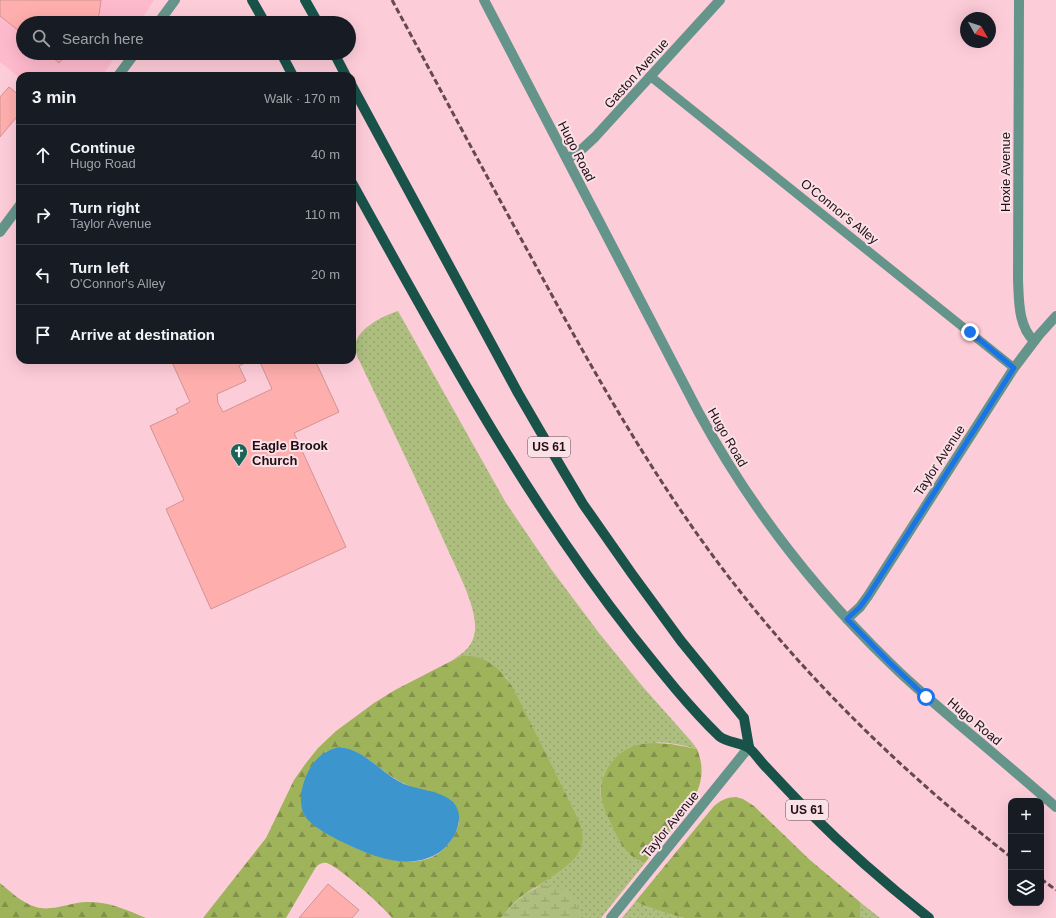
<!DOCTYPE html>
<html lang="en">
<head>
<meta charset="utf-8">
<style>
  body { margin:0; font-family:Helvetica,sans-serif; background:#242831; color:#f1f3f6 }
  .controls { position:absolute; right:12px; bottom:12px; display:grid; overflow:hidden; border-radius:8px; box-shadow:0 4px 16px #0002 }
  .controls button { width:36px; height:36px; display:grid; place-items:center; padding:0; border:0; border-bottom:1px solid #363941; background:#171b24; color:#f1f3f6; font:20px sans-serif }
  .compass { position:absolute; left:960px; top:12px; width:36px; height:36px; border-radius:50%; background:#171b24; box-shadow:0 4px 16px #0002; rotate:129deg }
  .stop { position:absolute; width:12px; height:12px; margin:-9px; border:3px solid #1a73e8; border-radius:50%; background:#fff }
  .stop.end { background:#1a73e8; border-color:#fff; box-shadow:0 1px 4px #0008 }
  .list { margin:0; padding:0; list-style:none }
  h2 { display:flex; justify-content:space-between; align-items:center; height:52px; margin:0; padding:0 16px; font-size:17px }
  h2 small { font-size:13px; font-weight:400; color:#9ea1a6 }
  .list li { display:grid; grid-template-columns:26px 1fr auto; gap:12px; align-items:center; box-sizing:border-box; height:60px; padding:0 16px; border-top:1px solid #363941 }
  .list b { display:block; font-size:15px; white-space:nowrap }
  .list p { margin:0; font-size:13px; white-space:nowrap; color:#9ea1a6 }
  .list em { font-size:13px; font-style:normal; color:#9ea1a6 }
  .icon { flex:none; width:22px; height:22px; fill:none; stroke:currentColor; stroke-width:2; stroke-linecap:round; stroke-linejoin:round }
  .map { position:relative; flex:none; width:1056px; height:918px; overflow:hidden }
  .search { position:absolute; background:#171b24; box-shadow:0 4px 16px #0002; left:16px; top:16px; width:340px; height:44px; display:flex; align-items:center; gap:10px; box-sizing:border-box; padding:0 14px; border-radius:22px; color:#9ea1a6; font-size:15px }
  .panel { position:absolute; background:#171b24; box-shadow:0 4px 16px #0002; left:16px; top:72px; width:340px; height:292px; border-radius:12px }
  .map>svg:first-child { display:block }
  .built { fill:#febacd }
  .grass { fill:url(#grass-dots) }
  .forest { fill:url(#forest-firs); fill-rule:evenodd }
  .wetland { fill:url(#wetland-marsh) }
  .water { fill:#3c95cd }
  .building { fill:#feaead; stroke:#d09493 }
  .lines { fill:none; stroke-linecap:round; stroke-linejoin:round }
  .service { stroke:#65948a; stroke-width:9 }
  .minor { stroke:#65948a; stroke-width:10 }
  .tertiary { stroke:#65948a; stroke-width:10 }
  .primary { stroke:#195249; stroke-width:10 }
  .rail { stroke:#664851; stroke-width:3; stroke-dasharray:6 3; stroke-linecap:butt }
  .route { stroke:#1a73e8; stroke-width:5 }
  .labels { text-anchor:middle; stroke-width:4; stroke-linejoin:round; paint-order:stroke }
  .shield { fill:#fae0e7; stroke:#644d54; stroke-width:1 }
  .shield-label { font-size:12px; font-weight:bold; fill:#230e15 }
  .street-label { font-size:13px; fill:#230e15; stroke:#fae0e7 }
  .poi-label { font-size:13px; font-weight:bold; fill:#230e15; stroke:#fae0e7; text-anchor:start }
</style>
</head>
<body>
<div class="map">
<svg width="1056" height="918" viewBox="0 0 1056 918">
  <defs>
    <pattern id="grass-dots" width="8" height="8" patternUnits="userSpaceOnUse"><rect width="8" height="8" fill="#adbe7f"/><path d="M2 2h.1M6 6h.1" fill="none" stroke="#95a26d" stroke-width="1.8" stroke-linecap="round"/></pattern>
    <pattern id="forest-firs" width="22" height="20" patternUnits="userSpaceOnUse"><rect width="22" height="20" fill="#9fb45a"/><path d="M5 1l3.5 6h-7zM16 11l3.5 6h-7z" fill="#819149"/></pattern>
    <pattern id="wetland-marsh" width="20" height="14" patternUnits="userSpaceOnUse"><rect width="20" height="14" fill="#adbe7f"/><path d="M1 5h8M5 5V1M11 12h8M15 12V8" fill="none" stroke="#95a26d"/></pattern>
  </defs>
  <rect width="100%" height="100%" fill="#fdccd9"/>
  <path class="built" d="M0 0H154L139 23H23V53H118L102 76H20V78L0 62Z"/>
  <g class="grass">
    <path d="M398 311 506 503 551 569 599 633 643 687 691 741 697 749C684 746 668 741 655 743 647 744 631 747 625 751 609 760 598 779 601 797 603 808 609 818 614 828 621 845 626 856 645 863L601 918H580V913L541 886 532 889 567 865 579 820 506 677 469 656H461L452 660C464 653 474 645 475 630 477 607 457 570 447 548 419 484 388 421 358 358 357 355 355 350 355 346 357 328 383 316 398 311Z"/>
    <path d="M635 902 662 912 684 918H622Z"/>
    <path d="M860 902 880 918H860Z"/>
  </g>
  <g class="forest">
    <path d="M461 656C485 654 501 669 513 688L579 820C581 828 584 836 582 844 578 865 541 882 525 894 515 900 508 910 501 918H392C384 907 339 867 327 863 323 862 319 864 316 867L286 918H203L266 838 294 780 306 763 318 748 336 731 374 703 395 690ZM339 747C365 750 381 773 403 783 417 790 432 792 447 798L459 823C441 880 385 862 345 843 330 835 315 829 305 816L325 752Z"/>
    <path d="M655 743 671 744 697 749C710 781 693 802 674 827 664 839 654 851 645 863 626 856 621 845 613 828 609 818 602 807 601 796 598 775 614 753 634 746 641 744 648 743 655 743Z"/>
    <path d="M736 797 743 799 754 806 810 860 860 902V918H684L662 912 635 902 714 806C721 800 728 797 736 797Z"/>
    <path d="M0 883C11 892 22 903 36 907 52 912 71 902 87 902 108 901 127 910 146 918H0Z"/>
  </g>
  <path class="wetland" d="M541 886C561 885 581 895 580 918H501C512 904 524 892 541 886Z"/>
  <path class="water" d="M339 747C364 749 380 772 402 783 416 790 441 790 453 802 467 817 454 842 440 852 432 857 424 860 415 861 403 863 390 860 379 857 362 852 313 831 305 816 295 800 305 770 318 758 324 752 331 749 339 747Z"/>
  <g class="building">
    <path d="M0 0H101L99 15 92 23H23V34L0 16Z"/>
    <path d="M47 53H67L59 63Z"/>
    <path d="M9 87 20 96V113L0 137V97Z"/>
    <path d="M171 360H251L239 366 246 381 217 394 218 403 223 412 272 389 259 360H315L339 412 294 433 346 547 211 609 166 509 184 500 150 426 178 413 176 409 190 402Z"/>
    <path d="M328 884 359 910 352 918H299Z"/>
  </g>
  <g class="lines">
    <path class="service" d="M650 76 1014 368"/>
    <g class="minor">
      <path d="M1019 0 1018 280C1019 300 1018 326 1034 341"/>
      <path d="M567 159 581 150 595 137 720 0"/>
      <path d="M847 619 860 607 868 596 1014 368 1039 335 1056 316"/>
      <path d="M611 918 749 747"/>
    </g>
    <g class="tertiary">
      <path d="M484 0 699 413C749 505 814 589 889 662 914 687 941 709 968 732 998 757 1027 782 1056 807"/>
      <path d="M158 23 175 0"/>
      <path d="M118 76 135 53"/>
      <path d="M0 232 20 205"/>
    </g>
    <g class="primary">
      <path d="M252 0 265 23"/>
      <path d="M305 0 318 23"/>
      <path d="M281 53 293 76"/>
      <path d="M334 53 346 76"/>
      <path d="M352 86 518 393 561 467 583 504 632 574 681 641 744 718 749 747"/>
      <path d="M352 183C438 338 522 495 632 635 659 669 688 706 719 736 727 743 741 742 749 748 755 753 760 761 765 766 779 781 793 796 808 811 846 849 886 884 929 918"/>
    </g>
    <g class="rail">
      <path d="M392 0C438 85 483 170 530 255 581 349 633 443 695 531 782 655 891 764 1011 857"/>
      <path d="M1041 879 1056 890"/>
    </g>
  </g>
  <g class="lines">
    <path class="route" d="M926 697 889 662 847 619 860 607 868 596 1014 368 970 332"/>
  </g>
  <defs>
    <symbol id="church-pin" viewBox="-11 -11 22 30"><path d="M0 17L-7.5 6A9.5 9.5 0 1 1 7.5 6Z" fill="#1a6357" stroke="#fae0e7"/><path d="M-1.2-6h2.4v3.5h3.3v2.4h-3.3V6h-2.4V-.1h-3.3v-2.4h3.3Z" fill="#fff"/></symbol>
  </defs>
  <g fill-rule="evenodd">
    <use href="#church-pin" x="229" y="442" width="20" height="27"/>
  </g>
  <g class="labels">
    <g class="shield">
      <rect x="528" y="437" width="42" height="20" rx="3"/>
      <rect x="786" y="800" width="42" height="20" rx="3"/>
    </g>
    <g class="shield-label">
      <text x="549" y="451">US 61</text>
      <text x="807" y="814">US 61</text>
    </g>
    <g class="street-label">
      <text transform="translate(636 73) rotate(-48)" y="5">Gaston Avenue</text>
      <text transform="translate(577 151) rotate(63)" y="5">Hugo Road</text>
      <text transform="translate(1005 172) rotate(-90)" y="5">Hoxie Avenue</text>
      <text transform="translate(840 211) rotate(39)" y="5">O'Connor's Alley</text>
      <text transform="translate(728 437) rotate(60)" y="5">Hugo Road</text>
      <text transform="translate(939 460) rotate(-57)" y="5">Taylor Avenue</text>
      <text transform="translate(975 721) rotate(40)" y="5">Hugo Road</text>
      <text transform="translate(670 824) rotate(-51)" y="5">Taylor Avenue</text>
    </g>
    <g class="poi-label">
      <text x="252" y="450">Eagle Brook<tspan x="252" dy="15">Church</tspan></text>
    </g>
  </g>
</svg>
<div class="controls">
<button>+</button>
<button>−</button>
<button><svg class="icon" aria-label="layers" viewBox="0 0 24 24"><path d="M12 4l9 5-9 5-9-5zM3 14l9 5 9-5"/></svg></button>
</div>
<svg class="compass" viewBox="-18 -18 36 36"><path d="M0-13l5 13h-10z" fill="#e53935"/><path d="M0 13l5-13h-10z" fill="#9ea1a6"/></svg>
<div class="stop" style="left:926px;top:697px"></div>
<div class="stop end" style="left:970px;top:332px"></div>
<div class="search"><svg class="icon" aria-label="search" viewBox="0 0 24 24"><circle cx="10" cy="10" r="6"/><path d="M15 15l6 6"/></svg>Search here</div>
<section class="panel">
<h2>3 min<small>Walk · 170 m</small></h2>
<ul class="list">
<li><svg class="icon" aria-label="ahead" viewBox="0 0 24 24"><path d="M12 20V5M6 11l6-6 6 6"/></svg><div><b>Continue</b><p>Hugo Road</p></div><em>40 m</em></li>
<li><svg class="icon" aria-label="right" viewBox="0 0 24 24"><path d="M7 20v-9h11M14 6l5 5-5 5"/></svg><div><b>Turn right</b><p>Taylor Avenue</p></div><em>110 m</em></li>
<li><svg class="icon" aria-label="left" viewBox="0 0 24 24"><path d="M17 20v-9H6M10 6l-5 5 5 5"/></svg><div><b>Turn left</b><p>O'Connor's Alley</p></div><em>20 m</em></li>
<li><svg class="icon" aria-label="arrive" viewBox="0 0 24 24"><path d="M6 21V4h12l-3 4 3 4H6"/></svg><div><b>Arrive at destination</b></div></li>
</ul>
</section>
</div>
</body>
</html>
